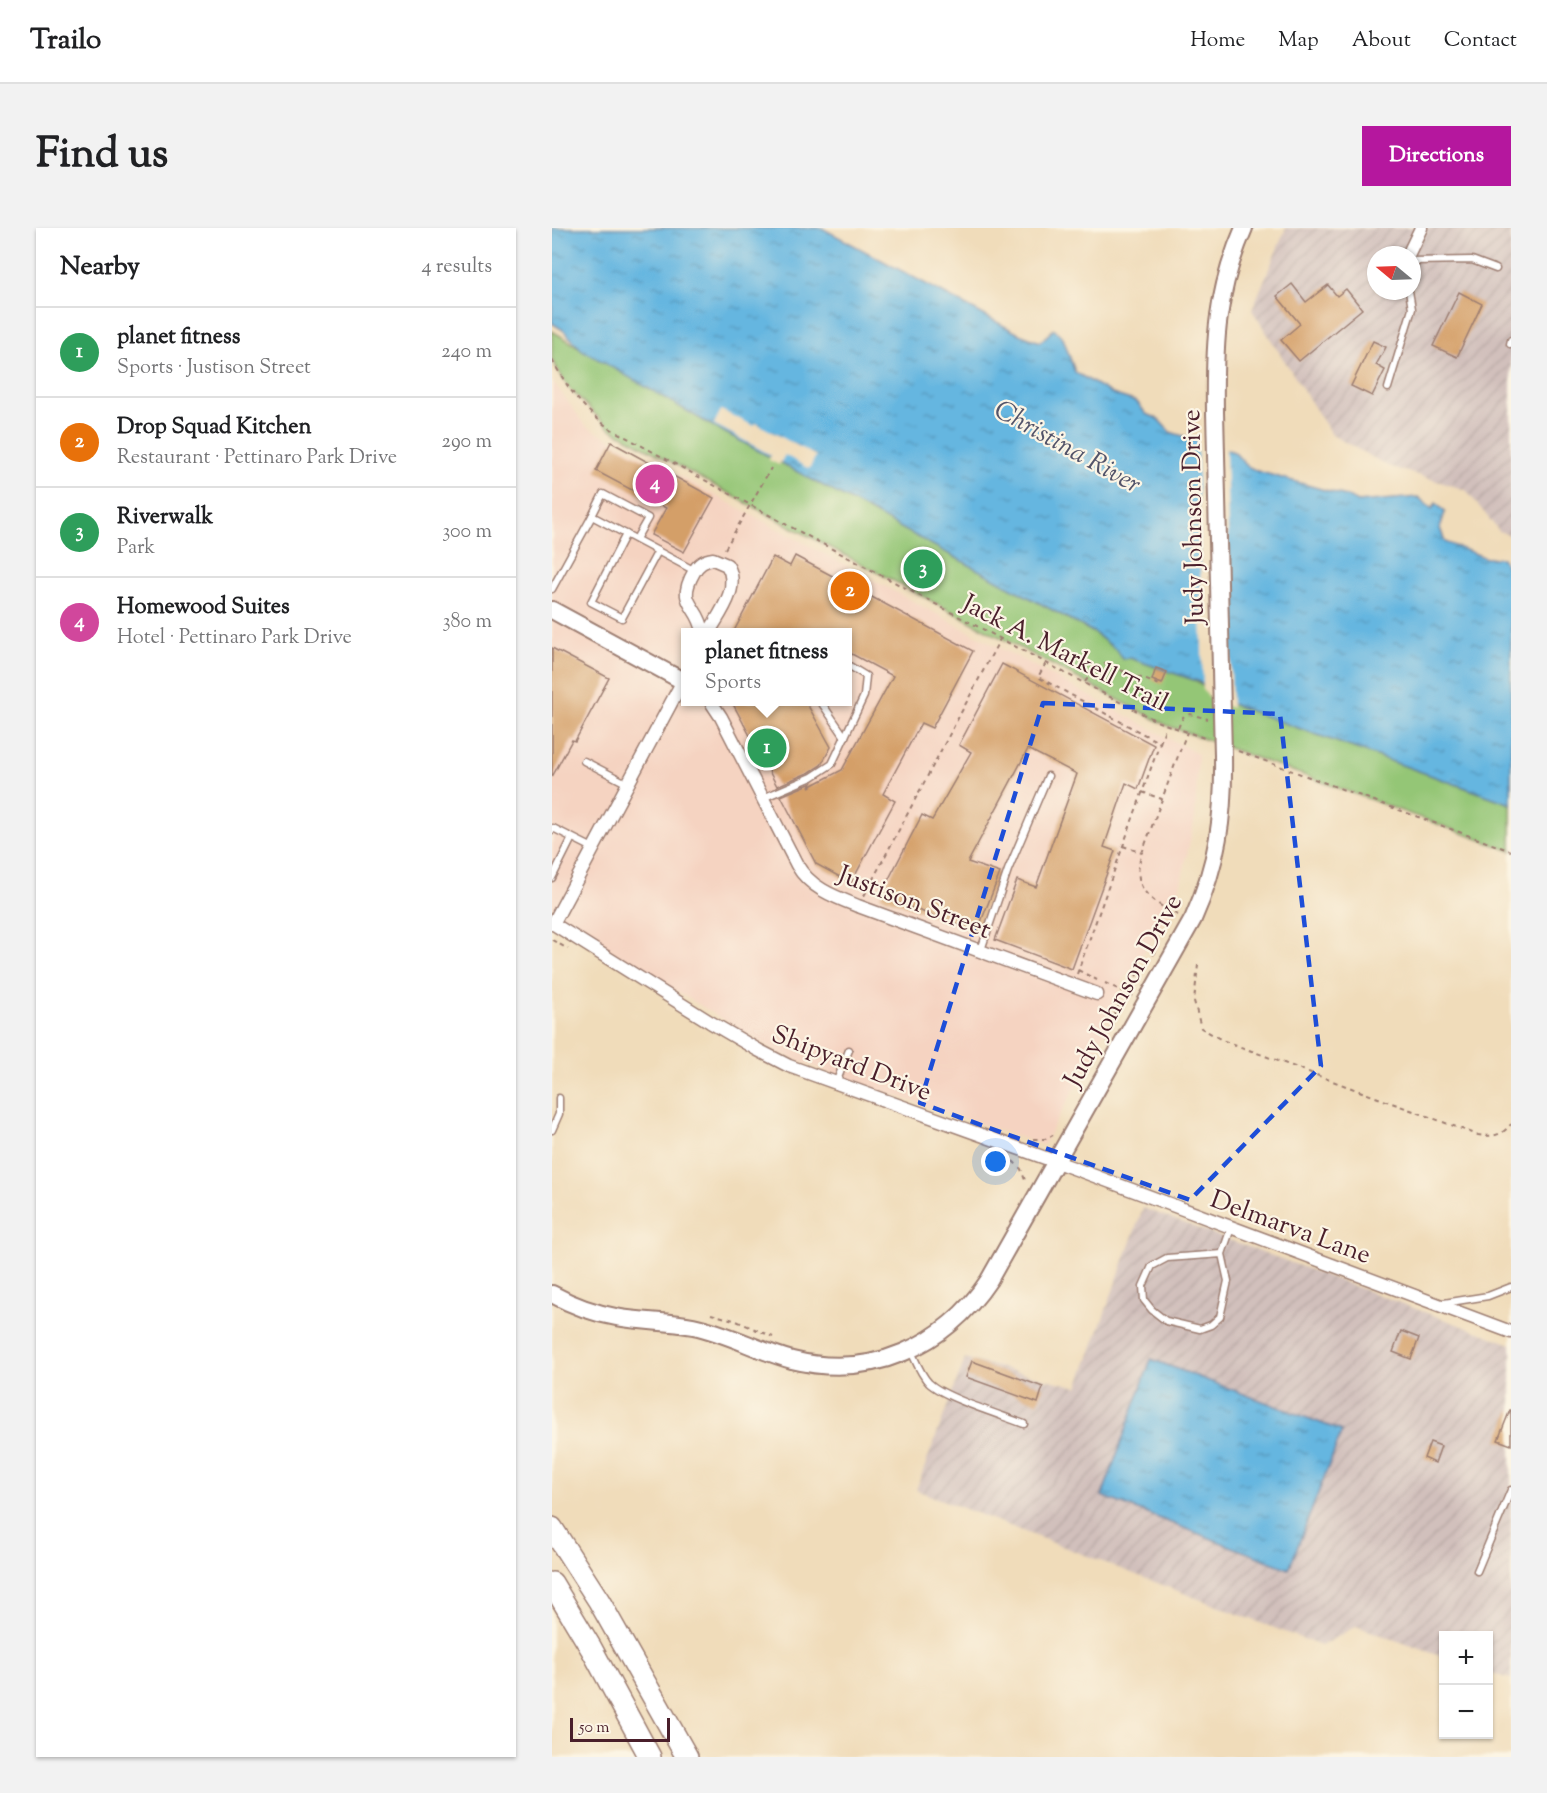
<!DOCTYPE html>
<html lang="en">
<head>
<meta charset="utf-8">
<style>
  body { margin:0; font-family:"Sorts Mill Goudy",serif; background:#f2f2f2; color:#202124 }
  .controls { position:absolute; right:18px; bottom:18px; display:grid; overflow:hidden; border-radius:0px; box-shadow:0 2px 4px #0004 }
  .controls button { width:54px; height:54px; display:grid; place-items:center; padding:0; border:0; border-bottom:2px solid #e0e0e0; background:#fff; color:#202124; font:30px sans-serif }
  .compass { position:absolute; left:815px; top:18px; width:54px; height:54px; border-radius:50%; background:#fff; box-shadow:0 2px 4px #0004; rotate:289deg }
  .scale { position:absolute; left:18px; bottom:15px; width:100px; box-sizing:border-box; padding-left:6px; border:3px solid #4a1f2b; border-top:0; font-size:16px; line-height:21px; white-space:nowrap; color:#4a1f2b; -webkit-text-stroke:4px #fcf5e5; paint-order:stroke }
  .you { position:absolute; left:444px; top:934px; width:21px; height:21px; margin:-15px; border:4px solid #fff; border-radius:50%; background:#1a73e8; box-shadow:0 0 0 9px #1a73e833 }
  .badge { display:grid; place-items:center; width:39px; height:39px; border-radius:50%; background:#b5179e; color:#fff; font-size:20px; font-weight:700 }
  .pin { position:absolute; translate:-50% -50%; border:3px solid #fff; box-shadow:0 2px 6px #0006 }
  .popup { position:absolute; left:129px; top:400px; width:171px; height:78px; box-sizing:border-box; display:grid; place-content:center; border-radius:0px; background:#fff; filter:drop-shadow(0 2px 4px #0005); font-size:20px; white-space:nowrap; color:#757577 }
  .popup b { font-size:22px; color:#202124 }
  .popup::after { content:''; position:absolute; left:50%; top:100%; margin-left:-12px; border:12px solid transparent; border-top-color:#fff }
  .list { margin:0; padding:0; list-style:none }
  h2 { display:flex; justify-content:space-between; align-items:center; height:78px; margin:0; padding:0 24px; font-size:26px }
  h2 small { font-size:20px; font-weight:400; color:#757577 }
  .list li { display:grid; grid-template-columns:39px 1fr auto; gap:18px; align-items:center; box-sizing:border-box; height:90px; padding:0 24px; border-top:2px solid #e0e0e0 }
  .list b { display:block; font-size:22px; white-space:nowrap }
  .list p { margin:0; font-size:20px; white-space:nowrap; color:#757577 }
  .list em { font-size:20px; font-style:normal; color:#757577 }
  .map { position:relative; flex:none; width:959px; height:1529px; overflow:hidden; border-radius:0px }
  header { display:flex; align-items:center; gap:36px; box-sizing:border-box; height:84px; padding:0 30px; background:#fff; border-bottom:2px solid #e0e0e0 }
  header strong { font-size:28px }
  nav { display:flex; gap:33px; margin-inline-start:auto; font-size:21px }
  .intro { display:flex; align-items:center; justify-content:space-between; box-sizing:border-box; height:144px; padding:0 36px }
  h1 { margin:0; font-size:42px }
  .button { padding:15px 27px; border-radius:0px; background:#b5179e; color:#fff; font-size:21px; font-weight:700 }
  main { display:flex; gap:36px; padding:0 36px }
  aside { flex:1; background:#fff; border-radius:0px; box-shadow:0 2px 4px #0004 }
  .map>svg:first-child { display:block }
  .built { fill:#f5d3c1; fill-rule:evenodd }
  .industrial { fill:url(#industrial-furrows); fill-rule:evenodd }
  .park { fill:#94c676; stroke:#6f7250; stroke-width:1.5 }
  .water { fill:url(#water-ripples); stroke:#586a86; stroke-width:1.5 }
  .pier { fill:#f0dcba }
  .building { fill:#d49f68 }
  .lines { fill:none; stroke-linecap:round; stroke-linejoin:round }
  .lane-casing { stroke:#9d7e72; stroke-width:9 }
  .street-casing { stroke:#9d7e72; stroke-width:15 }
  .secondary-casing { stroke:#9d7e72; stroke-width:20 }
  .highway-casing { stroke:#9d7e72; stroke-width:24 }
  .path { stroke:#9d7e72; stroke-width:2; stroke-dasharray:4.5 4.5; stroke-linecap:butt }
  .lane { stroke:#fff; stroke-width:6 }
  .street { stroke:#fff; stroke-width:12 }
  .secondary { stroke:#fff; stroke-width:16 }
  .highway { stroke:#fff; stroke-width:21 }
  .secondary-bridge-casing { stroke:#9d7e72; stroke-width:20; stroke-linecap:butt }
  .secondary-bridge { stroke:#fff; stroke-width:16 }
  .marked { fill:none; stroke:#1d4ed8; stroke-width:4.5; stroke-dasharray:12 8; stroke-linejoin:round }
  .labels { text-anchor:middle; stroke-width:4.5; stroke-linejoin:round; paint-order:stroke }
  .street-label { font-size:26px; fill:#4a1f2b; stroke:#fcf5e5 }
  .water-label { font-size:27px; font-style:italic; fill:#53546a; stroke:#fcf5e5 }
</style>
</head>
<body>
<header>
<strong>Trailo</strong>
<nav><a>Home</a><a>Map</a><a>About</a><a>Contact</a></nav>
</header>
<div class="intro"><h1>Find us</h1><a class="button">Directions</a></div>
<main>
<aside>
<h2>Nearby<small>4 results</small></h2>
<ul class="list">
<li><span class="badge" style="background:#2e9e5b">1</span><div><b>planet fitness</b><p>Sports · Justison Street</p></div><em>240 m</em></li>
<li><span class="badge" style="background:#e8710a">2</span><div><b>Drop Squad Kitchen</b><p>Restaurant · Pettinaro Park Drive</p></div><em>290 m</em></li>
<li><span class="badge" style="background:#2e9e5b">3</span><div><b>Riverwalk</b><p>Park</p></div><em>300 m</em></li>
<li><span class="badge" style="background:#d1479c">4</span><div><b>Homewood Suites</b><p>Hotel · Pettinaro Park Drive</p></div><em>380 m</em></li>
</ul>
</aside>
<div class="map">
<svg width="959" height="1529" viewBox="0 0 959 1529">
  <defs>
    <pattern id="industrial-furrows" width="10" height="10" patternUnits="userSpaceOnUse" patternTransform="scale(1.5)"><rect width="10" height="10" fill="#d1c0bc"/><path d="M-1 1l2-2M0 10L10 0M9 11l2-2" fill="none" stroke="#b5a5a2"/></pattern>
    <pattern id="water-ripples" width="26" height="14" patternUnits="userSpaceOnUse" patternTransform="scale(1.5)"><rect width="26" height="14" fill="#65b6e0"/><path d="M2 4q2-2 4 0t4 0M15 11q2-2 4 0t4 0" fill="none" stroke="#5593b6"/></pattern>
  </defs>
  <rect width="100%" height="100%" fill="#fcf5e5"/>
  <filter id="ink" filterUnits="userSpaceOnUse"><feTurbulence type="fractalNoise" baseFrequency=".0167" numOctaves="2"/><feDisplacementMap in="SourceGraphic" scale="12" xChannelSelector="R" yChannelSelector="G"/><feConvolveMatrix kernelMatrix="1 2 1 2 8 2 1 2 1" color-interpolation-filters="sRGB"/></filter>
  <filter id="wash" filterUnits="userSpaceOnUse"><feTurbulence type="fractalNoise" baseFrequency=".008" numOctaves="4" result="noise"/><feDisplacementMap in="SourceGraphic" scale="24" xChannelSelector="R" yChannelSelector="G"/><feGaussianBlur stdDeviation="1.35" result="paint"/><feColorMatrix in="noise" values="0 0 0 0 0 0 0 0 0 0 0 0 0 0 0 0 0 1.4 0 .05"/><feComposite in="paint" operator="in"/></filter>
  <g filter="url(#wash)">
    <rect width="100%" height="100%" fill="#f0dcba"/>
    <path class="built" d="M0 152 34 198 646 526 643 590 626 668 597 717 571 753 544 823 491 917 299 853 226 825 0 687ZM134 404H296V474H134Z"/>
    <g class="industrial">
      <path d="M734 0H959V308L947 303 914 262 836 238 780 207 700 82ZM824 27H860V63H824Z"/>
      <path d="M591 980 959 1116V1451L937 1445 936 1408H891V1429L804 1398 769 1418 364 1262 413 1131 526 1159Z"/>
    </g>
    <path class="park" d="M0 103 161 198 541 404 566 423 570 431 578 430 639 451 645 453 665 471 959 576V623L614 497 198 277 57 200 16 159 0 132Z"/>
    <g class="water">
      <path d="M0 0H270L467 106 488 114 502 101 511 110 523 144 560 166 585 174 594 186 605 190 618 204 682 224 695 238 705 243 794 268 806 274 866 269 880 281 884 275 893 284 888 300 893 314 934 330H950L959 346V576L665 471 646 453 639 451 578 430 570 431 566 423 541 404 161 198 30 122 11 102 0 95Z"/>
      <path d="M599 1131 790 1203 737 1341 550 1268Z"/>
    </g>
    <g class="pier">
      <path d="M169 182 202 198 204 195 264 228 257 241 233 227 227 237 217 232 219 227 162 196Z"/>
      <path d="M645 209 674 218 680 480 663 474 651 463Z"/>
    </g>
    <g id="blocks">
      <g class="building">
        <path d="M740 56 754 74 776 57 785 68 794 61 810 81 747 133 729 112 748 96 725 68Z"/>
        <path d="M907 64 930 76 905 129 881 118Z"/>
        <path d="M821 113 834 119 824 137 833 142 820 168 799 158Z"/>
        <path d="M59 214 162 270 132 324 99 307 114 280 44 243Z"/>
        <path d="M243 328 421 423 380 500 369 495 331 566 343 573 299 655 264 636 229 568 260 555 257 559 290 542 341 448 296 424V405H181L221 329 238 338Z"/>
        <path d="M0 420 57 450 23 513 20 512 0 549Z"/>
        <path d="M450 436 602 517 586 561 574 555 552 619 563 623 520 741 443 712 465 652 484 659 525 546 476 521 416 634 448 645 425 704 328 668 370 587 380 592 419 524 407 517Z"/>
        <path d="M604 440 615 444 610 456 600 452Z"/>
        <path d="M180 474H254L279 519 269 537 258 544 225 558Z"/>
        <path d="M849 1103 867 1110 859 1131 841 1124Z"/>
        <path d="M420 1133 491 1159 486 1175 414 1149Z"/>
        <path d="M958 1182H959V1217L946 1212Z"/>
        <path d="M878 1214 889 1218 883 1235 872 1230Z"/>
      </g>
    </g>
  </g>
  <g filter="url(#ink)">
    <use href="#blocks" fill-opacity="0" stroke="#9d7e72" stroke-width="1.5"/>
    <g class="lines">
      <defs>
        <g id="lane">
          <path d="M860 33 920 32 944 41"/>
          <path d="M958 116 959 112"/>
          <path d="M836 160 860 81 857 63"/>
          <path d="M40 288 51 266 96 290 84 311"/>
          <path d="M74 306 39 374 70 390 106 323"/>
          <path d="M0 361 40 288 143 343"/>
          <path d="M269 474 293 509"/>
          <path d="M32 533 76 556"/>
          <path d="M211 570 260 549 280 536 312 468 314 448 296 437"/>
          <path d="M0 602 1 600 41 620"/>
          <path d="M0 650 20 610"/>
          <path d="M429 722 456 642 496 548"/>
          <path d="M284 855 297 822"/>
          <path d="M0 902 7 886V870"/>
          <path d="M670 1026 676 1053 668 1089 659 1097 648 1101 614 1093 600 1082 592 1072 591 1058 600 1038 615 1030 670 1026 679 1000"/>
          <path d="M892 1075 936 1068 959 1059"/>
          <path d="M359 1123C364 1134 369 1147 377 1155 393 1170 449 1187 472 1196"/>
          <path d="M925 1343 959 1262"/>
        </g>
        <g id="street">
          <path d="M856 27 869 0"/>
          <path d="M151 404C147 376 123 377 142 344 146 336 152 332 161 331L175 337C189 359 168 385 157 404"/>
          <path d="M159 474 169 489 245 637C258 660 283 669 306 678L545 766"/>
          <path d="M0 695 158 794 206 822 237 838 524 941 959 1104"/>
          <path d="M1 696 134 447"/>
        </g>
        <g id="secondary">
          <path d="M663 184C662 116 664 64 692 0"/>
          <path d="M0 382 131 453"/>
          <path d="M0 1066C20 1077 42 1085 64 1089 90 1094 116 1093 141 1098 176 1105 206 1123 240 1132 319 1152 393 1118 437 1052L641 691C666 635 672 588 671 527"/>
        </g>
        <g id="highway">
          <path d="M0 1300 47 1373 135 1529"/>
          <path d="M0 1355 39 1420 98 1529"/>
        </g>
      </defs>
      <use href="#lane" class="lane-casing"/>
      <use href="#street" class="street-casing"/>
      <use href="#secondary" class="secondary-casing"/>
      <use href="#highway" class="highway-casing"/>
      <g class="path">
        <path d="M0 132C18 163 28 178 57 200L250 305 577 479 607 494 655 511"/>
        <path d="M173 321 219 240"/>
        <path d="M494 435 486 449 608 515 525 746"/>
        <path d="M533 454 544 439 553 436 610 458"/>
        <path d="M626 500 631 489 638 486 656 491"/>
        <path d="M608 515 614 498"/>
        <path d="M686 523 959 623"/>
        <path d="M590 564 610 571"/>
        <path d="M571 618 590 625"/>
        <path d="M312 668 448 411"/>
        <path d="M626 687C598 673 578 660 590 625L635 504"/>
        <path d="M0 712 16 721"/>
        <path d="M646 737 642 773 649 800 670 812 926 907C940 909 950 908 959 896"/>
        <path d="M526 742 545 752"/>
        <path d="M553 755 581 768"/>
        <path d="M554 813 564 783 577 757 605 722"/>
        <path d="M481 911H493L501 907"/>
        <path d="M461 933 469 941 474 955"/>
        <path d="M159 1086 182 1092 221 1109"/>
      </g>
      <use href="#lane" class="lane"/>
      <use href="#street" class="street"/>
      <use href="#secondary" class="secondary"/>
      <use href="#highway" class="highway"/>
      <defs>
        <path id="secondary-bridge" d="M663 184 671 527"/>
      </defs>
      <use href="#secondary-bridge" class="secondary-bridge-casing"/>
      <use href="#secondary-bridge" class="secondary-bridge"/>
    </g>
  </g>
  <path class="marked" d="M491 475 728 486 769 838 638 972 368 875Z"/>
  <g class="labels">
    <g class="street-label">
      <text transform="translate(640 289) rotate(-91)" y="9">Judy Johnson Drive</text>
      <text transform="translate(514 424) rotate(27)" y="9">Jack A. Markell Trail</text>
      <text transform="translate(363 673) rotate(21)" y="9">Justison Street</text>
      <text transform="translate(570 762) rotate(-61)" y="9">Judy Johnson Drive</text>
      <text transform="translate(300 834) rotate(21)" y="9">Shipyard Drive</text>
      <text transform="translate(739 998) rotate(20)" y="9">Delmarva Lane</text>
    </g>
    <g class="water-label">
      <text transform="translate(516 218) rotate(29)" y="9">Christina River</text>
    </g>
  </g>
</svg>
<div class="controls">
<button>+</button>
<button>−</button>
</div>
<svg class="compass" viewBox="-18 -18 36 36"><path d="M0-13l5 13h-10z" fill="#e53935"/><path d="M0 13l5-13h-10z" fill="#757577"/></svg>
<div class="scale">50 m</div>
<div class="you"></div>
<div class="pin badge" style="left:215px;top:520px;background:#2e9e5b">1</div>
<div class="popup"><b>planet fitness</b>Sports</div>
<div class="pin badge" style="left:298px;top:363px;background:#e8710a">2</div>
<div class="pin badge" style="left:371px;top:341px;background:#2e9e5b">3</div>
<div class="pin badge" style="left:103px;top:256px;background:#d1479c">4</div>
</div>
</main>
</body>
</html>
